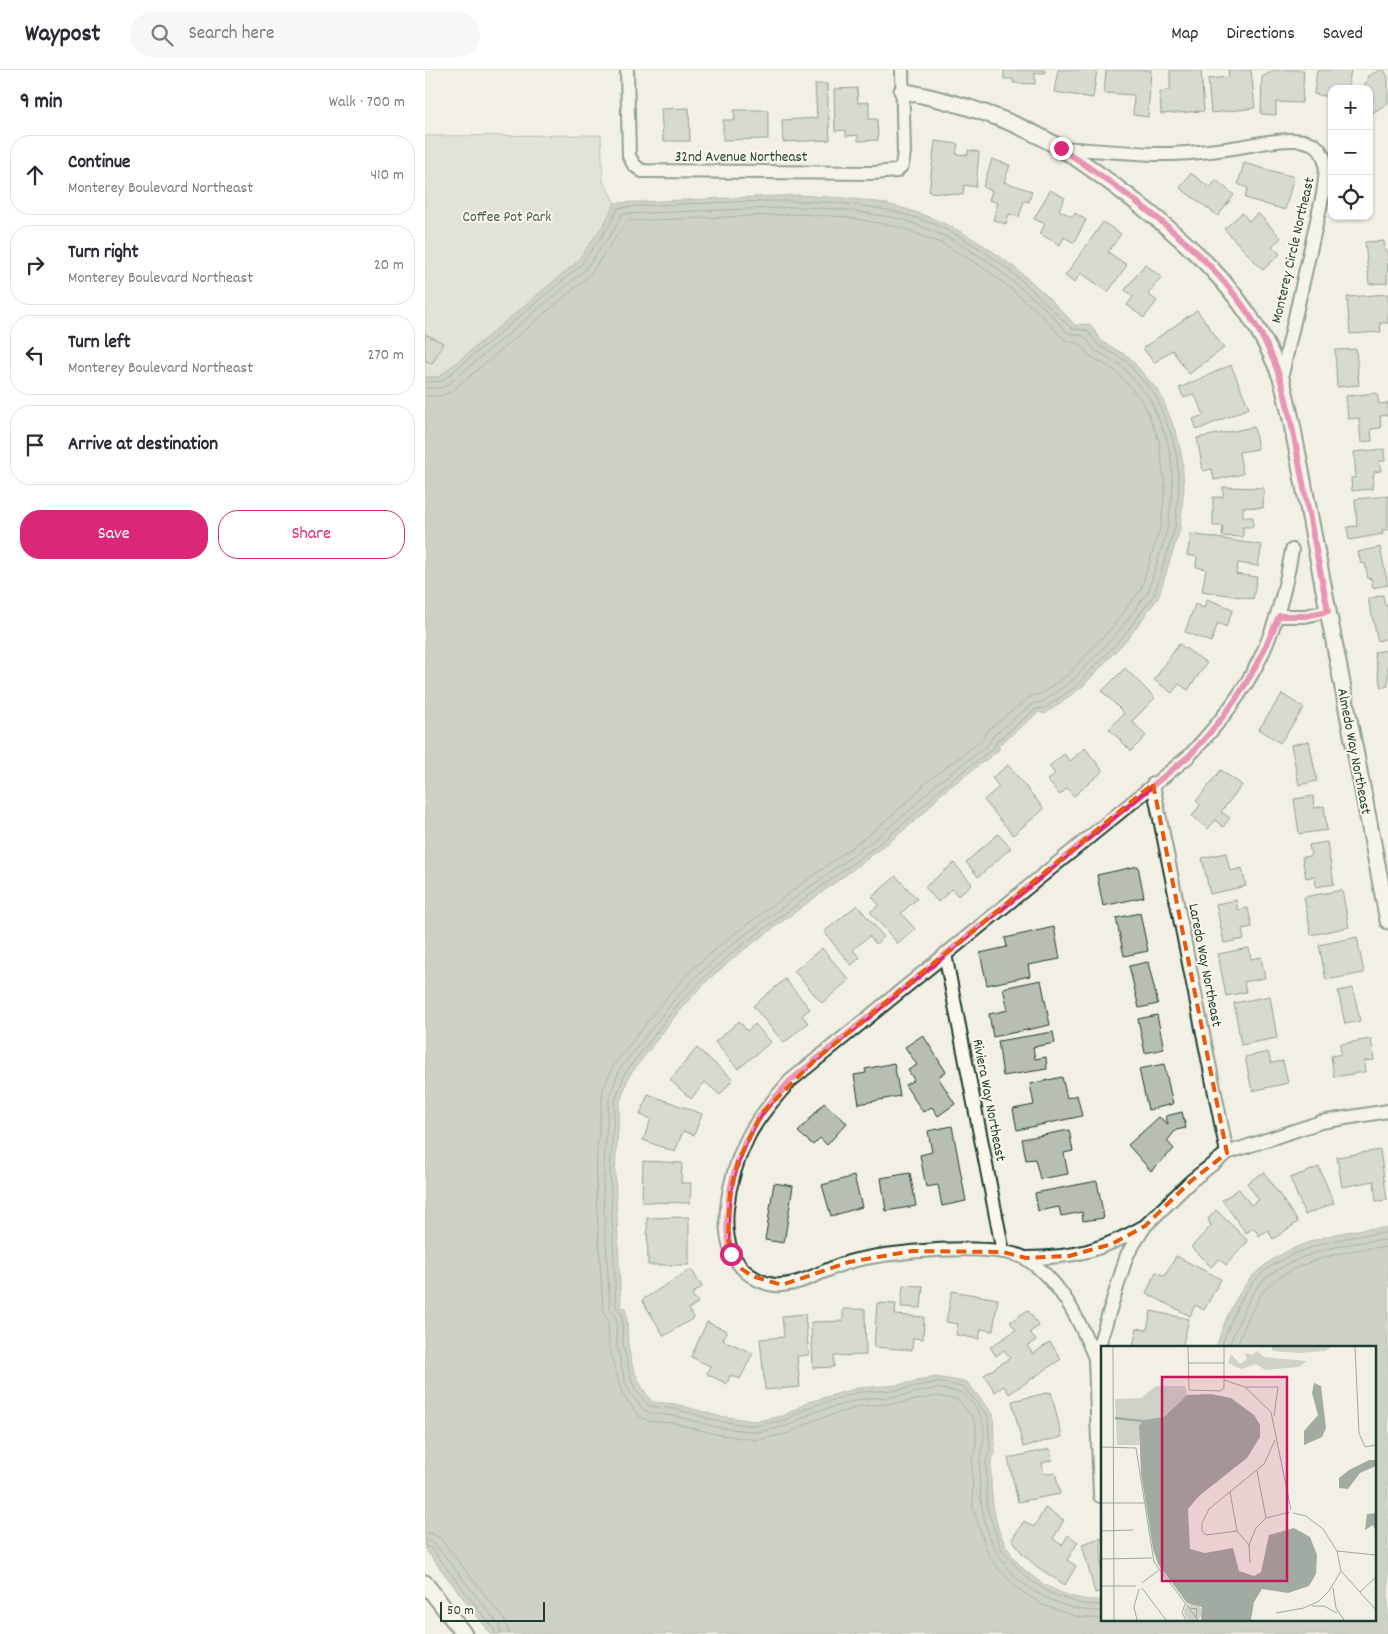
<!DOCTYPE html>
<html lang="en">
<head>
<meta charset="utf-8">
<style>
  body { margin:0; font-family:Dekko,sans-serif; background:#f7f7f7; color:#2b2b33 }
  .controls { position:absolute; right:15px; top:15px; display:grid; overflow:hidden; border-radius:10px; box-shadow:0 1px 4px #0004 }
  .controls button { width:45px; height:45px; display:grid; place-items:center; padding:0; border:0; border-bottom:1px solid #e1e1e2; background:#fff; color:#2b2b33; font:25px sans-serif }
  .scale { position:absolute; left:15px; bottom:12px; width:105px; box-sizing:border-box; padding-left:5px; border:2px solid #1f3d34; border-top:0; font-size:14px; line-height:18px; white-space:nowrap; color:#1f3d34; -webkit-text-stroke:4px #fbf7ec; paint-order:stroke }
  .stop { position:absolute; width:15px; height:15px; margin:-11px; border:4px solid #db2777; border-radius:50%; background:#fff }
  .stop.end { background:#db2777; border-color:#fff; box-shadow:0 1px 5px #0008 }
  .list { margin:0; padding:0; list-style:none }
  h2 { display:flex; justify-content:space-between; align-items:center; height:65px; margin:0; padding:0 20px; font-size:21px }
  h2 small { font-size:16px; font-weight:400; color:#7c7c81 }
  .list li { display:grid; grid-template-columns:32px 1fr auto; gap:15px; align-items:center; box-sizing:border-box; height:80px; margin:0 10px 10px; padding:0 10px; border:1px solid #e1e1e2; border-radius:20px }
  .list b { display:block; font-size:19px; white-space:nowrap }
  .list p { margin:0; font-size:16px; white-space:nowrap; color:#7c7c81 }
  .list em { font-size:16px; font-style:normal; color:#7c7c81 }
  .actions { display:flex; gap:10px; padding:15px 20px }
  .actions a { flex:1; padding:11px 0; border:1px solid #db2777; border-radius:20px; text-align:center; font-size:18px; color:#db2777 }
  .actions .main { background:#db2777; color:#fff }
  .icon { flex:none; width:28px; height:28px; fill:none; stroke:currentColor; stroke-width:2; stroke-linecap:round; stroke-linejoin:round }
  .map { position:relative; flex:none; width:963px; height:1564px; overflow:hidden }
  header { display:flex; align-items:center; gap:30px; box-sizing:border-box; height:70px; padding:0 25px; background:#fff; border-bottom:1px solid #e1e1e2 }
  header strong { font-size:24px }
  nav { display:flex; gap:28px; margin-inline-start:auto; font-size:18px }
  .search { width:350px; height:45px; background:#f7f7f7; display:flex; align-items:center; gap:12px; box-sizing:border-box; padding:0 18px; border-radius:28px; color:#7c7c81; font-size:19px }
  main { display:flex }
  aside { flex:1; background:#fff }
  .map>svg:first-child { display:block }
  .green { fill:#cfd2c8; stroke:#77887e }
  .water { fill:#a2aba1; stroke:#6e7f75 }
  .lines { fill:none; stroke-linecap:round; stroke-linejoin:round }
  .shore { stroke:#536960; stroke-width:1 }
  .building { fill:#b7beb3; stroke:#1f3d34 }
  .minor-casing { stroke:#1f3d34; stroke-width:16 }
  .tertiary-casing { stroke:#1f3d34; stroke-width:19 }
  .minor { stroke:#fbf7ec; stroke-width:12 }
  .tertiary { stroke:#fbf7ec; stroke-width:15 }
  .route { stroke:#db2777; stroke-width:6 }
  .marked { fill:none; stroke:#e8590c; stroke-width:4; stroke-dasharray:10 6; stroke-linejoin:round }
  .labels { text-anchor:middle; stroke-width:4; stroke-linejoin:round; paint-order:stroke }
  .street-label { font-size:15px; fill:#1f3d34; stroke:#fbf7ec }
  .park-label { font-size:15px; fill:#425b52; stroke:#fbf7ec }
  .inset-river { fill:none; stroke:#a2aba1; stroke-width:2.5 }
  .inset-road { fill:none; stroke:#9ea89e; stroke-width:1 }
  .view { fill:#c2185b; fill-opacity:0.15; stroke:#c2185b; stroke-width:2.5 }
  .inset-edge { fill:none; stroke:#1f3d34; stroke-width:2.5 }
</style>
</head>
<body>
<header>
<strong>Waypost</strong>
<div class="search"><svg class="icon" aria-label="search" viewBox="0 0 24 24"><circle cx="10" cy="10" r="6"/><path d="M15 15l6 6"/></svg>Search here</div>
<nav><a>Map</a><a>Directions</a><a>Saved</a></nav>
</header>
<main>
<aside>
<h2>9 min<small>Walk · 700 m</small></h2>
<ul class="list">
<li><svg class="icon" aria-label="ahead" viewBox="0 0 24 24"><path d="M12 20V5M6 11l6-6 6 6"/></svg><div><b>Continue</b><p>Monterey Boulevard Northeast</p></div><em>410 m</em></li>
<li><svg class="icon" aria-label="right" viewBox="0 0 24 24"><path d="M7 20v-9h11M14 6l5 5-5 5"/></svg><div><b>Turn right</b><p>Monterey Boulevard Northeast</p></div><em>20 m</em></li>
<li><svg class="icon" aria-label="left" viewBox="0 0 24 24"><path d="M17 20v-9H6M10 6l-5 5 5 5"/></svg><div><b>Turn left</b><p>Monterey Boulevard Northeast</p></div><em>270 m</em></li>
<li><svg class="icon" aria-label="arrive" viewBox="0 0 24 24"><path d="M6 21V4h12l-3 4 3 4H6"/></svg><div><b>Arrive at destination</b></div></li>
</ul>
<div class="actions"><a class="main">Save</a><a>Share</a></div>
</aside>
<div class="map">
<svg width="963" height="1564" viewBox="0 0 963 1564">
  <rect width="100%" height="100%" fill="#f2f0e5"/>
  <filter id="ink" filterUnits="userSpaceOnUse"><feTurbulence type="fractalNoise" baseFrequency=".02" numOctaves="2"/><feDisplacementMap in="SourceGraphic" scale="10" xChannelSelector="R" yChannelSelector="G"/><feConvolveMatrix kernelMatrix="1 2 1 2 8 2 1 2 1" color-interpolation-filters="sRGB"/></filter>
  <g filter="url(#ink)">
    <path class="green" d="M176 65 178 111 190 133 180 153 152 192 14 307H0V66Z"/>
    <path class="water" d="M375 125C410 128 447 128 481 139 548 159 604 204 650 255L665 254 676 271 704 287 735 323 752 365 757 388 759 417 755 459 733 528 721 544 704 567 658 616 620 644 614 642 574 675V680L517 723 497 745 457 778 316 882 284 909 258 936 204 1006 195 1032 190 1101 196 1238 200 1237C203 1248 202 1260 203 1272 205 1296 213 1313 227 1332L251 1334 293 1346 331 1351 358 1346 383 1332 433 1318 472 1315 510 1307 542 1312 568 1344 570 1385 567 1386 566 1391C565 1444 572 1487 622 1516 639 1525 657 1531 677 1530V1550H949V1278H791C798 1254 809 1228 825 1209 853 1175 921 1157 963 1158V1564H66L0 1479V307H14L152 192 180 153 190 133Z"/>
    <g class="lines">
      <g class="shore">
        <path d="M0 312 17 311 155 196 184 156 193 138C231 134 269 134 307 132 382 130 457 128 526 162 574 186 610 222 647 259L662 260 673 275 701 291 731 326 747 367 752 388 754 417 750 458 729 525 700 564 650 617 620 638 611 639 572 671 569 678 514 720 491 743 454 774 313 878 281 906 254 933 200 1003 190 1031 185 1101 191 1237 197 1244 198 1274 206 1309 210 1319 224 1336 251 1339 292 1351 331 1356 360 1350 385 1337 434 1322 473 1320 511 1312 539 1317 563 1346 565 1380 561 1391 562 1438 576 1479 601 1507 625 1523 657 1534 677 1535"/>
        <path d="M0 318H15L21 316 159 201 189 160 197 144 374 137 421 140 477 149 524 168 563 191 620 238 643 263 659 266 670 280 697 296 725 329 742 369 746 389 748 417 743 457 723 522 695 560 647 611 619 631 607 634 568 666 563 675 510 715 486 739 450 769 309 873 277 901 250 929 194 1000 184 1030 180 1079 178 1124 185 1238 191 1248 192 1275 200 1312 205 1323 219 1340 225 1343 250 1346 291 1357 332 1362 362 1356 387 1343 436 1329 474 1326 512 1318 537 1323C544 1329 555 1340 557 1350 562 1366 556 1376 555 1391 552 1442 564 1495 612 1523 632 1534 653 1542 677 1541"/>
        <path d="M0 326H16L26 322 164 206 202 151 374 144 420 147 475 157 520 175 559 198 584 217 615 244 640 270 655 274 665 286 692 302 719 333 734 371 740 417 736 455 716 519 689 555 644 604 617 623 603 628 563 660 556 671 505 709 480 734 446 763 305 867 272 895 244 924 189 995 178 1019 172 1079 171 1125 178 1240 183 1251 184 1277 197 1323 213 1345 223 1351 249 1353 290 1364 332 1370 364 1363 390 1350 437 1336 475 1333 512 1326 533 1330 547 1346 551 1356V1375L547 1391 548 1439 564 1487 575 1501 592 1518 618 1535 653 1547 677 1549"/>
        <path d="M796 1278C804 1255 813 1231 828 1212 855 1180 923 1164 963 1163"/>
        <path d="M803 1278C812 1257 819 1235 833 1216 858 1186 926 1170 963 1170"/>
        <path d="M811 1278C819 1258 826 1239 838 1222 860 1193 928 1177 963 1177"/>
        <path d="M0 1462 8 1464 16 1469 80 1551 84 1564"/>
        <path d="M0 1470 11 1475 74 1555 76 1564"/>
        <path d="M0 1476 6 1478 69 1559 70 1564"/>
      </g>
    </g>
    <g class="building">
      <path d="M579 0H620V3H610V14L588 13V9H579Z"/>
      <path d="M633 0H672L668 28 629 22Z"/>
      <path d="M681 0H726L723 47 708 45 709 25 679 23Z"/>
      <path d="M745 0H776L779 41 736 44 735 21 745 20Z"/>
      <path d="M803 0H826L830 38 786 43 783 9 804 7Z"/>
      <path d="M850 0H879L877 33 851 32V45L836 44 837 7Z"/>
      <path d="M892 0H926L923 19H907L905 27 889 24Z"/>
      <path d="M955 0H959L963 7V33L944 45V19H933L940 15 943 6Z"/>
      <path d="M390 14H402L405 70 358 72 357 50 392 48Z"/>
      <path d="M432 18 433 33 444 32V49H452L453 70 433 71V65L421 66V60L410 61 409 19Z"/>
      <path d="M264 38 265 71H238L236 39Z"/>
      <path d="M309 40H343V69L298 70V50H310Z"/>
      <path d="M510 71 533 74 531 84 543 85V80L554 82 551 117 539 115 538 125 504 122Z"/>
      <path d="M567 89 585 95 579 112 607 121 604 132 599 131 594 147 584 144 581 154 568 150 573 133 564 130 567 121 558 117Z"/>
      <path d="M819 93 869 107 860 140 820 128 823 118 813 114Z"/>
      <path d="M766 103 785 118 791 110 809 125 793 146 755 118Z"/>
      <path d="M625 120 640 128 634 140 648 147 650 143 661 150 649 173 639 167 635 175 615 164 620 154 609 149Z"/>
      <path d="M817 143 824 151 833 143 856 168 847 176 855 184 838 200 799 159Z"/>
      <path d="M678 152 696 164 683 182 702 195 683 222 656 203 649 213 640 206Z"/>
      <path d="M959 171 960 181H963L962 213 944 214 940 172Z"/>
      <path d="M720 194 736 207 723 224 732 231 719 248 702 235 708 227 700 220Z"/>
      <path d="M963 224V253H955L956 262 925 264 922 227Z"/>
      <path d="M772 240 799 278 764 304 747 280 729 293 718 278Z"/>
      <path d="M0 264 18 273 7 294 0 290Z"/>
      <path d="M931 279 934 315 912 317 910 280Z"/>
      <path d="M806 295 824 338 772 360 768 349 779 345 769 324 759 328 754 318Z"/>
      <path d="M952 323 954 334 963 333V345L955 346 956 358 946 359 947 371 936 372 934 348 923 349 921 326Z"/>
      <path d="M829 357 833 379 814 382 818 404 789 410 787 399 778 401 772 368Z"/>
      <path d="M959 379 960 391H954L956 401 949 402 947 419 927 421 926 408 931 407 929 382Z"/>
      <path d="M798 417 839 418 838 438 818 437V447H828V457H818V467L797 466 798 456H788V427H798Z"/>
      <path d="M963 426V460H957L958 464 924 470 922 457 932 456 930 429Z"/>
      <path d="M766 464 837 475 833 496 813 493 811 504 832 507 828 529 777 521 781 499 771 497 772 487 762 485Z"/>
      <path d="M955 477 963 515 948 518 946 508 943 509 940 493 936 494 933 482Z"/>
      <path d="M958 525 960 536 963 535V568L953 571 943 529Z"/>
      <path d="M782 529 808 539 801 557 793 553 786 572 760 562 770 534 779 538Z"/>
      <path d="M754 574 782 593 763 620 754 614 747 623 729 610Z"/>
      <path d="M963 580V616L956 618 949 582Z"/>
      <path d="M700 598 730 628 707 651 721 666 706 681 684 659 699 643 677 621Z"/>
      <path d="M857 624 879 638 855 673 834 659Z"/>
      <path d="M884 671 892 711 874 715 866 675Z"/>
      <path d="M660 678 678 701 649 726 642 718 635 725 622 710 630 704 624 696 639 684 645 691Z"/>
      <path d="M583 695 619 739 588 765 559 730 574 717 567 708Z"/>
      <path d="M796 700 817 715 796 742 805 748 798 757 790 750 783 759 767 746 775 735 771 731Z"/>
      <path d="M888 726 889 738 899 736 902 760 874 764 869 729Z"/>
      <path d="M573 764 586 778 553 807 541 792Z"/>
      <path d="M902 772 909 814 891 817 890 806 881 808 877 787 886 786 884 775Z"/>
      <path d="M801 783 805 801 817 798 821 816 785 824 777 788Z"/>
      <path d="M529 793 547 814 533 826 527 819 513 832 500 817Z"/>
      <path d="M713 796 719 827 678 836 672 805Z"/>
      <path d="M471 806 492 829 476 843 490 859 473 874 445 842 454 835 447 827Z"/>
      <path d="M917 820 924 857 886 865 879 827Z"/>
      <path d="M811 830 813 840 823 838 827 857 817 859 819 869 799 873 791 834Z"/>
      <path d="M432 835 459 867 451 874 444 866 428 880 435 888 426 895 399 862Z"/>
      <path d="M715 843 723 881 699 886 691 848Z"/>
      <path d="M629 857 635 889 603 895 605 906 562 915 555 883 582 877 580 868Z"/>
      <path d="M932 867 939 903 901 910 894 875Z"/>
      <path d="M397 878 424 910 397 933 369 901Z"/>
      <path d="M824 878 826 889 836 887 840 908 819 912 821 922 801 926 793 884Z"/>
      <path d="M723 892 733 934 714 938 704 896Z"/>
      <path d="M360 909 385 939 377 945 383 953 359 973 328 936Z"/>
      <path d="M616 910 625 955 568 967 564 944 583 940 578 918Z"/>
      <path d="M928 918 935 951 920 954 913 921Z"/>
      <path d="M845 926 852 968 816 975 809 933Z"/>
      <path d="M732 945 739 979 720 983 713 949Z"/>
      <path d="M314 951 322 961 330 954 346 972 313 999 290 972Z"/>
      <path d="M628 962 630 973 608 977 610 989 621 987 622 999 578 1006 573 971Z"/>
      <path d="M498 965 521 1002 513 1007 530 1034 513 1046 507 1037 498 1042 480 1015 489 1010 483 1000 492 995 480 977Z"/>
      <path d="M946 969 949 990 939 991 940 1002 909 1007 906 986 916 984 915 974Z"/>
      <path d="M272 978 308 1009 295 1025 280 1012 266 1029 245 1010Z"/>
      <path d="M843 982 846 993 858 991 863 1013 827 1021 820 987Z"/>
      <path d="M469 993 475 1026 434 1034 429 1005 441 1003 440 999Z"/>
      <path d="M739 994 748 1034 723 1040 714 999Z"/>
      <path d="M637 1007 642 1028 652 1025 657 1046 592 1060 588 1039 609 1035 605 1014Z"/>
      <path d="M223 1024 277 1044 269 1065 258 1061 250 1082 218 1070 226 1049 215 1045Z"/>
      <path d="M399 1033 422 1053 402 1075 395 1068 388 1075 373 1062Z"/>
      <path d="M757 1042 761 1058 751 1060 742 1071 749 1079 726 1101 703 1075 734 1047 743 1054 741 1046Z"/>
      <path d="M527 1056 541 1131 517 1136 513 1115 501 1117 495 1085 507 1082 503 1061Z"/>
      <path d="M644 1060 648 1081 639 1083 643 1104 615 1109 610 1089 601 1090 597 1069Z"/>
      <path d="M955 1080 962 1130 951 1131 949 1111 917 1117 912 1087Z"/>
      <path d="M218 1091 257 1093 256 1113H266L265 1133 217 1132Z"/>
      <path d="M894 1097 909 1133 880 1145 865 1108Z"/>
      <path d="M839 1102 873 1152 848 1169 843 1160 834 1166 829 1158 821 1163 797 1130 814 1119 826 1135 834 1130 822 1113Z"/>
      <path d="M485 1103 491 1136 461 1141 456 1108Z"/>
      <path d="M429 1106 437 1137 406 1146 397 1115Z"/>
      <path d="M672 1111 679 1148 658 1151 657 1142 636 1146 634 1137 613 1141 610 1123Z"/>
      <path d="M349 1113 368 1116 359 1173 340 1170Z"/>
      <path d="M791 1140 823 1171 801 1195 794 1189 786 1197 766 1177 786 1156 783 1149Z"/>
      <path d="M264 1147V1195H223L222 1148Z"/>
      <path d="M751 1186 796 1209 779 1240 770 1235 765 1246 721 1223 731 1202 740 1206Z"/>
      <path d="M266 1199 277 1217 267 1224 273 1233 263 1239 269 1248 239 1266 217 1230Z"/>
      <path d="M478 1215 498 1216 496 1238 476 1237Z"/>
      <path d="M527 1221 573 1229 568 1261 556 1259 554 1269 531 1265 533 1254 521 1252Z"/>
      <path d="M452 1233 471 1234 470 1245 499 1247 498 1269 488 1268 487 1280 449 1277Z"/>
      <path d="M418 1239H440L441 1285 409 1286V1297L388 1298 386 1252 418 1251Z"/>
      <path d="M603 1240 614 1256 605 1262 611 1270 602 1276 608 1284 625 1272 636 1289 584 1324 579 1316 570 1322 559 1305 585 1288 579 1280 571 1286 565 1277 591 1260 585 1252Z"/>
      <path d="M726 1241 764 1249 757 1278 708 1277 712 1258 722 1260Z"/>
      <path d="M380 1244 384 1285 372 1286 375 1317 340 1320 335 1269 359 1267 357 1246Z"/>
      <path d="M282 1252 302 1261 298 1270 328 1283 315 1309 305 1305 302 1314 282 1304 285 1296 266 1287Z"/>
      <path d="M626 1322 637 1367 598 1377 587 1331Z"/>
      <path d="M625 1379 627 1390 617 1393 619 1404 630 1402 635 1424 593 1432 583 1388Z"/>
      <path d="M620 1438 639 1450 628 1469 637 1475 643 1465 653 1472 642 1490 651 1496 640 1515 612 1497 597 1483 587 1469 599 1451 609 1457Z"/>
      <path d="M676 1468 677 1521 670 1523 657 1474Z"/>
    </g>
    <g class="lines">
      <defs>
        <g id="minor">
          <path d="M202 0 204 86 209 95 217 101 448 103 472 101 477 95 479 83 477 0"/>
          <path d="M636 78C667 80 699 83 731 84 758 85 787 81 814 77 833 74 877 63 892 77 905 89 900 108 898 124L856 309"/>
          <path d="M854 546H880L903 541"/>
          <path d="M728 714 802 1083"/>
          <path d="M520 884 578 1182"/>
          <path d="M601 1188C650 1188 677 1180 720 1156"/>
          <path d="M670 1288C654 1250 637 1213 603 1190 574 1170 458 1182 424 1192 402 1198 379 1214 356 1215 345 1216 334 1211 325 1205 284 1176 305 1103 324 1065 335 1045 350 1028 365 1011L764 686C827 619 852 570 867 480"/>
          <path d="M675 1426 670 1288 702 1185 720 1156 766 1111 802 1083 896 1052 963 1041"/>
        </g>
        <g id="tertiary">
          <path d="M477 21C533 32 589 49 637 79 663 95 687 114 711 132 774 181 828 232 856 308 860 321 863 336 866 349L963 851"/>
          <path d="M0 1513 39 1564"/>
        </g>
      </defs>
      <use href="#minor" class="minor-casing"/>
      <use href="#tertiary" class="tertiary-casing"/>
      <use href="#minor" class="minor"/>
      <use href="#tertiary" class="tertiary"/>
    </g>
  </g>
  <g class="lines" filter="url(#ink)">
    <path class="route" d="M306 1184C295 1138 310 1082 337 1043 345 1032 356 1022 365 1011L764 686C808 639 830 605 854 546H880L903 541C894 495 885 449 876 403 870 372 865 341 856 311 824 206 721 137 636 78"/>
  </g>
  <path d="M0 0H963V1564H0ZM728 714 802 1083 766 1111 720 1156 687 1174 644 1186 601 1188 578 1182 487 1181 424 1192 357 1215 327 1206 314 1197 303 1170 305 1122 313 1092 337 1043 391 989Z" fill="#f2f0e5" fill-opacity=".55" fill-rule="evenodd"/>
  <path class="marked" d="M728 714 802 1083 766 1111 720 1156 687 1174 644 1186 601 1188 578 1182 487 1181 424 1192 357 1215 327 1206 314 1197 303 1170 305 1122 313 1092 337 1043 391 989Z"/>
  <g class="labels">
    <g class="street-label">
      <text x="316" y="91">32nd Avenue Northeast</text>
      <text transform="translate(867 180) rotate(-77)" y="5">Monterey Circle Northeast</text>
      <text transform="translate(930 681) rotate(79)" y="5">Almedo Way Northeast</text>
      <text transform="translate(781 895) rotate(79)" y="5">Laredo Way Northeast</text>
      <text transform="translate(565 1030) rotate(79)" y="5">Riviera Way Northeast</text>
    </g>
    <g class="park-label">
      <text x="82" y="151">Coffee Pot Park</text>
    </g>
  </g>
  <g transform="translate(676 1276)">
    <rect width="275" height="275" fill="#f2f0e5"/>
    <path d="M170 1H230L224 5 197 7 172 5ZM156 5 163 11 206 15 198 21 164 24 155 18 140 23 127 17 130 8 139 18 146 13 144 7 151 9ZM55 40H84L86 49 63 71 40 76 38 99H16L14 53 40 52ZM83 266a9 9 0 1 1 18 0a9 9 0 1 1-18 0Z" fill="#cfd2c8"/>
    <path d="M213 37 220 40 225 82 221 91 203 99V85L217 69 211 47ZM110 48 130 52 153 69 159 79V91L146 112 98 150 87 163 89 203 104 207 132 202 138 225 153 230 160 226 168 189 193 182 209 191 216 209 215 228 208 240 187 247 161 243 153 256 150 274H100L101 261 86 257 57 218 52 203 40 128 38 80 42 74 63 71 86 49ZM268 114H275V120L259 127 247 143 238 142V132L248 124ZM275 167V186L272 179 264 184 266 168Z" fill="#a2aba1"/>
    <path class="inset-river" d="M14 72 41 75"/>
    <path class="inset-road" d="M12 1 13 274M87 1 88 44 119 45 123 42V1M254 1 258 87 264 101 275 99M87 17H123M123 34 144 41 170 66 190 164M145 41H177L173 70M0 101 35 102 53 216 97 274M156 125 165 172M129 146 136 185M0 157H43M192 167 205 170 222 183 236 205 240 225 275 264M0 185 32 184M148 199 136 185 105 189 101 185V177L108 163 163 118 174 94M236 205 275 209M0 213 51 212M149 217 148 199 155 182 165 172 189 166M41 237 58 224M0 240H35M41 242 65 274M232 242 235 262 243 274M259 246 275 231M84 258 81 267 85 274M211 260H223L236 267M88 262 96 263 95 272M175 267 203 262 218 255 228 245 240 225M36 274 33 261 38 243"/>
    <path class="view" d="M61 31H186V235H61Z"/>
    <rect width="275" height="275" class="inset-edge"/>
  </g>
</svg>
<div class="controls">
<button>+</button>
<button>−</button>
<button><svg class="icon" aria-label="locate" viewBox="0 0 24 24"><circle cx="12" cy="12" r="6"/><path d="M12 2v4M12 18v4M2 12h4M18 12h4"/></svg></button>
</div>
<div class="scale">50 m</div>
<div class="stop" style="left:306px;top:1184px"></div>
<div class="stop end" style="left:636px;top:78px"></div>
</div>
</main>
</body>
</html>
